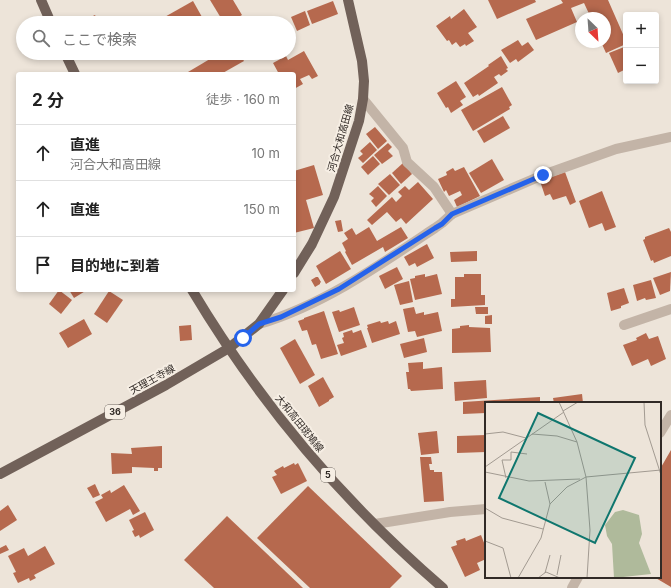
<!DOCTYPE html>
<html lang="ja">
<head>
<meta charset="utf-8">
<style>
  body { margin:0; font-family:Inter,"Noto Sans JP",sans-serif; background:#f6f6f6; color:#222 }
  .controls { position:absolute; right:12px; top:12px; display:grid; overflow:hidden; border-radius:4px; box-shadow:0 2px 6px #0003 }
  .controls button { width:36px; height:36px; display:grid; place-items:center; padding:0; border:0; border-bottom:1px solid #e0e0e0; background:#fff; color:#222; font:20px sans-serif }
  .compass { position:absolute; left:575px; top:12px; width:36px; height:36px; border-radius:50%; background:#fff; box-shadow:0 2px 6px #0003; rotate:155deg }
  .stop { position:absolute; width:12px; height:12px; margin:-9px; border:3px solid #2563eb; border-radius:50%; background:#fff }
  .stop.end { background:#2563eb; border-color:#fff; box-shadow:0 1px 4px #0008 }
  .list { margin:0; padding:0; list-style:none }
  h2 { display:flex; justify-content:space-between; align-items:center; height:52px; margin:0; padding:0 16px; font-size:17px }
  h2 small { font-size:13px; font-weight:400; color:#767676 }
  .list li { display:grid; grid-template-columns:26px 1fr auto; gap:12px; align-items:center; box-sizing:border-box; height:56px; padding:0 16px; border-top:1px solid #e0e0e0 }
  .list b { display:block; font-size:15px; white-space:nowrap }
  .list p { margin:0; font-size:13px; white-space:nowrap; color:#767676 }
  .list em { font-size:13px; font-style:normal; color:#767676 }
  .icon { flex:none; width:22px; height:22px; fill:none; stroke:currentColor; stroke-width:2; stroke-linecap:round; stroke-linejoin:round }
  .map { position:relative; flex:none; width:671px; height:588px; overflow:hidden }
  .search { position:absolute; background:#fff; box-shadow:0 2px 6px #0003; left:16px; top:16px; width:280px; height:44px; display:flex; align-items:center; gap:10px; box-sizing:border-box; padding:0 14px; border-radius:22px; color:#767676; font-size:15px }
  .panel { position:absolute; background:#fff; box-shadow:0 2px 6px #0003; left:16px; top:72px; width:280px; height:220px; border-radius:4px }
  .map>svg:first-child { display:block }
  .building { fill:#b6694e }
  .lines { fill:none; stroke-linecap:round; stroke-linejoin:round }
  .minor { stroke:#c3b4a7; stroke-width:10 }
  .major { stroke:#716159; stroke-width:10 }
  .route { stroke:#2563eb; stroke-width:5 }
  .labels { text-anchor:middle; stroke-width:4; stroke-linejoin:round; paint-order:stroke }
  .shield { fill:#f6eee4; stroke:#6c655f; stroke-width:1 }
  .shield-label { font-size:9px; font-weight:bold; fill:#312a26 }
  .street-label { font-size:10px; fill:#312a26; stroke:#f6eee4 }
  .inset-road { fill:none; stroke:#a29a91; stroke-width:1 }
  .view { fill:#0f766e; fill-opacity:0.15; stroke:#0f766e; stroke-width:2 }
  .inset-edge { fill:none; stroke:#312a26; stroke-width:2 }
</style>
</head>
<body>
<div class="map">
<svg width="671" height="588" viewBox="0 0 671 588">
  <rect width="100%" height="100%" fill="#ede4d9"/>
  <g class="building">
    <path d="M210 0H233L242 15 229 23H224Z"/>
    <path d="M488 0H535L536 2 497 19Z"/>
    <path d="M561 0H608L626 41V44L606 53 601 42H605V18H591L584 3 571 8 577 22 536 40 526 19 563 3Z"/>
    <path d="M193 1 202 17 193 23H154Z"/>
    <path d="M333 1 338 14 312 24 307 11Z"/>
    <path d="M464 9 477 27 468 33 474 41 466 46 465 44 460 47 456 42 452 45 449 40 447 41 436 26 450 16 451 19Z"/>
    <path d="M305 11 310 25 297 31 291 17Z"/>
    <path d="M95 15 99 23H78Z"/>
    <path d="M518 40 522 46 528 42 534 50 518 62 516 59 510 63 501 50Z"/>
    <path d="M624 47 626 53V69L618 73 609 53Z"/>
    <path d="M304 51 318 76 312 79 309 75 300 79 303 84 294 89V74H279L273 63 286 56 288 60Z"/>
    <path d="M220 53H239L244 61 221 74H189L188 72Z"/>
    <path d="M264 53H280L268 60Z"/>
    <path d="M501 56 508 68 506 69 508 71 501 76 499 74 494 77 498 83 479 96 478 94 473 97 464 83 489 66 488 65Z"/>
    <path d="M456 81 466 97 460 101 463 105 451 113 448 107 446 108 437 93Z"/>
    <path d="M502 87 512 105 509 107 510 109 473 131 461 110Z"/>
    <path d="M503 116 510 128 484 143 477 131Z"/>
    <path d="M375 127 387 141 378 149 366 134Z"/>
    <path d="M370 142 377 150 363 163 358 158 363 154 360 151Z"/>
    <path d="M388 143 392 147 388 151 393 156 382 164 374 155Z"/>
    <path d="M373 156 380 164 368 175 361 167Z"/>
    <path d="M492 159 504 180 481 193 469 173Z"/>
    <path d="M403 163 412 174 401 184 392 173Z"/>
    <path d="M314 165 323 195 306 200 314 228 294 233V171Z"/>
    <path d="M464 167 480 196 457 207 454 200 462 195 460 191 449 196 446 190 444 192 438 179 447 175 446 172 453 168 455 171Z"/>
    <path d="M565 172 576 202 570 205 566 196 553 200 550 194 545 196 540 181Z"/>
    <path d="M390 174 400 185 389 195 378 184Z"/>
    <path d="M418 182 433 199 406 224 401 218 396 222 387 212 372 225 367 220 392 197 396 202 402 196 398 192 405 186 409 190Z"/>
    <path d="M378 186 387 196 376 207 371 201 374 198 369 194Z"/>
    <path d="M602 191 616 227 605 231 602 223 589 228 579 201Z"/>
    <path d="M341 220 343 231 338 232 335 221Z"/>
    <path d="M369 227 377 241 401 227 408 238 385 252 383 247 352 265 345 252 346 251 342 243 348 239 344 233 352 228 356 235Z"/>
    <path d="M669 228 671 232V256L654 263 653 260 651 261 643 240 645 239V237Z"/>
    <path d="M427 244 434 258 417 267 415 263 409 266 404 257Z"/>
    <path d="M340 251 351 269 326 284 316 266Z"/>
    <path d="M477 251V261L451 262 450 252Z"/>
    <path d="M397 267 403 279 385 289 379 276Z"/>
    <path d="M671 272 670 291 660 295 653 278Z"/>
    <path d="M425 274V277L437 274 442 294 415 300 410 279 415 278V276Z"/>
    <path d="M464 274H481V295H485V305L451 307V299H455V277H464Z"/>
    <path d="M316 277H318L321 282 320 283V284L315 287 311 280Z"/>
    <path d="M651 280 656 298 646 300 645 298 637 301 633 285Z"/>
    <path d="M409 281 413 302 400 305 394 285Z"/>
    <path d="M624 288 629 303 621 306V308L611 311 607 293Z"/>
    <path d="M59 290 72 300 61 314 49 304Z"/>
    <path d="M69 290H87L74 298Z"/>
    <path d="M109 291 123 300 107 323 94 314Z"/>
    <path d="M354 307 360 325 339 332 332 312 339 310 340 312Z"/>
    <path d="M414 307 416 314 424 312V315L438 312 442 331 417 337 415 331 408 332 403 309Z"/>
    <path d="M475 307H488V314H476Z"/>
    <path d="M324 311 338 354 321 359 316 344 312 345 307 330 302 331 298 321 304 319V318Z"/>
    <path d="M492 315V324H485V316Z"/>
    <path d="M84 319 92 334 68 348 59 333Z"/>
    <path d="M380 321 381 323 388 321 389 324 396 321 400 334 372 343 367 328H368L367 325Z"/>
    <path d="M191 325 192 340 180 341 179 326Z"/>
    <path d="M469 325V327L490 328 491 352 452 353V329L460 328V326Z"/>
    <path d="M352 330 353 333 361 330 367 347 341 356 337 345 344 343 342 338 344 337 343 333Z"/>
    <path d="M646 333 649 339 658 336 666 359 651 366 648 359 632 366 623 345 637 340 636 338Z"/>
    <path d="M424 338 427 352 404 358 400 344Z"/>
    <path d="M295 339 315 375 300 384 280 348Z"/>
    <path d="M423 362V369L442 367 443 389 411 391 410 389H408L406 372H409L408 363Z"/>
    <path d="M323 377 334 397 329 400V401L319 407 308 386Z"/>
    <path d="M486 380 487 398 455 401 454 382Z"/>
    <path d="M582 394 583 403H554L553 398Z"/>
    <path d="M540 397V403H486V413L463 414V402Z"/>
    <path d="M437 431 439 453 421 455 418 433Z"/>
    <path d="M486 435V452L457 453V436Z"/>
    <path d="M162 446V468H158V471H154V468L132 467V473L112 474 111 453 132 454 131 448Z"/>
    <path d="M671 450V587L654 577H660V469Z"/>
    <path d="M420 457H431L432 464H429L430 470H434V472H442L444 501 424 502Z"/>
    <path d="M294 463 295 465 298 463 307 481 281 494 272 477 277 475 274 471 283 466 284 468Z"/>
    <path d="M95 484 100 495 93 498 87 488Z"/>
    <path d="M124 485 140 511 133 515 130 509 106 522 95 502 103 498 101 495 110 490 111 493Z"/>
    <path d="M308 486 402 576 390 588H310L257 538Z"/>
    <path d="M8 505 17 520 0 531V511Z"/>
    <path d="M145 512 154 530 140 538 139 535 135 537 132 531 134 530 129 520Z"/>
    <path d="M227 516 303 588H214L184 560Z"/>
    <path d="M481 535 486 548V559L477 563 480 570 465 577 451 547 457 545 456 541 465 538 466 541Z"/>
    <path d="M6 545 9 550 0 554V548Z"/>
    <path d="M45 546 55 564 34 575 36 578 30 581 29 578 18 583 13 573 16 572 8 556 24 548 28 556Z"/>
  </g>
  <g class="lines">
    <g class="minor">
      <path d="M363 99 403 148 407 162 434 187 452 214"/>
      <path d="M259 324C323 305 380 265 435 228L442 223 452 214 543 175 616 149 671 137"/>
      <path d="M624 325 671 309"/>
      <path d="M660 433 671 415"/>
      <path d="M375 524 450 512 486 509"/>
      <path d="M572 588 578 577"/>
    </g>
    <g class="major">
      <path d="M41 0 51 23"/>
      <path d="M65 53 75 74"/>
      <path d="M294 273 312 244 334 197 359 121 363 99 364 81 362 61 348 0"/>
      <path d="M192 290C259 402 344 503 443 588"/>
      <path d="M0 474 166 385 229 348 259 324 283 290"/>
    </g>
  </g>
  <g class="lines">
    <path class="route" d="M243 338 259 324 281 317 339 289 435 228 442 224 452 214 543 175"/>
  </g>
  <g class="labels">
    <g class="shield">
      <rect x="105" y="405" width="20" height="14" rx="3"/>
      <rect x="321" y="468" width="14" height="14" rx="3"/>
    </g>
    <g class="shield-label">
      <text x="115" y="415">36</text>
      <text x="328" y="478">5</text>
    </g>
    <g class="street-label">
      <text transform="translate(340 138) rotate(-74)" y="4">河合大和高田線</text>
      <text transform="translate(152 379) rotate(-29)" y="4">天理王寺線</text>
      <text transform="translate(300 423) rotate(51)" y="4">大和高田斑鳩線</text>
    </g>
  </g>
  <g transform="translate(485 402)">
    <rect width="176" height="176" fill="#ede4d9"/>
    <path d="M138 108 154 113 157 132 154 141 166 172 129 176 127 142 122 134 120 123 130 110Z" fill="#afba9b"/>
    <path class="inset-road" d="M74 0 92 40 101 75 105 128 102 176M159 0 160 23 176 73M78 9 93 0M0 32 18 30 41 36M47 32 72 34 92 40M17 58H26V50L42 52M17 58 21 76M0 65 79 10M0 70 44 79 95 77M60 80 65 102M0 106 17 116 58 127M0 139 18 146 26 176M60 171 65 153M72 173 76 153M33 176 56 136 65 102 82 85 101 75 176 68M53 176 61 170 75 176"/>
    <path class="view" d="M53 11 150 56 110 141 14 96Z"/>
    <rect width="176" height="176" class="inset-edge"/>
  </g>
</svg>
<div class="controls">
<button>+</button>
<button>−</button>
</div>
<svg class="compass" viewBox="-18 -18 36 36"><path d="M0-13l5 13h-10z" fill="#e53935"/><path d="M0 13l5-13h-10z" fill="#767676"/></svg>
<div class="stop" style="left:243px;top:338px"></div>
<div class="stop end" style="left:543px;top:175px"></div>
<div class="search"><svg class="icon" aria-label="search" viewBox="0 0 24 24"><circle cx="10" cy="10" r="6"/><path d="M15 15l6 6"/></svg>ここで検索</div>
<section class="panel">
<h2>2 分<small>徒歩 · 160 m</small></h2>
<ul class="list">
<li><svg class="icon" aria-label="ahead" viewBox="0 0 24 24"><path d="M12 20V5M6 11l6-6 6 6"/></svg><div><b>直進</b><p>河合大和高田線</p></div><em>10 m</em></li>
<li><svg class="icon" aria-label="ahead" viewBox="0 0 24 24"><path d="M12 20V5M6 11l6-6 6 6"/></svg><div><b>直進</b></div><em>150 m</em></li>
<li><svg class="icon" aria-label="arrive" viewBox="0 0 24 24"><path d="M6 21V4h12l-3 4 3 4H6"/></svg><div><b>目的地に到着</b></div></li>
</ul>
</section>
</div>
</body>
</html>
